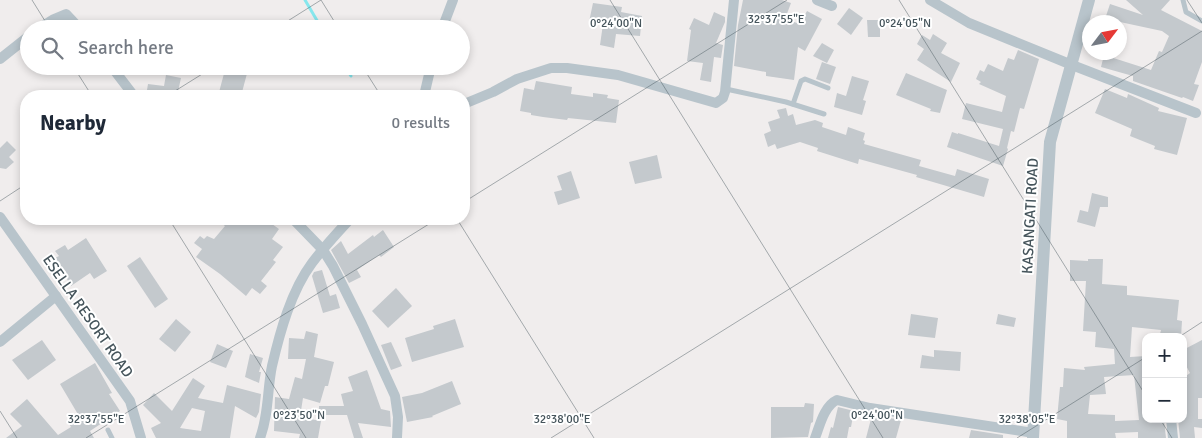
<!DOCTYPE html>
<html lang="en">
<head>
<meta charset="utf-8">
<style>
  body { margin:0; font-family:Signika,sans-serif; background:#f6f6f7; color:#1f2937 }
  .controls { position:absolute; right:15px; bottom:15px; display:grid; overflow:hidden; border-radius:10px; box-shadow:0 2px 8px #0003 }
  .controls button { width:45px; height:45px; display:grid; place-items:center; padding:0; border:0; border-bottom:1px solid #e0e1e3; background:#fff; color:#1f2937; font:25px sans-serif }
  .compass { position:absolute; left:1082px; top:15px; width:45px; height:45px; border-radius:50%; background:#fff; box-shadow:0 2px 8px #0003; rotate:58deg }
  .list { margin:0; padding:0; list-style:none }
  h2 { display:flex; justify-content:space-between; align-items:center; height:65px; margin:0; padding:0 20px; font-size:21px }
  h2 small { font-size:16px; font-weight:400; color:#747a83 }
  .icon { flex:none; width:28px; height:28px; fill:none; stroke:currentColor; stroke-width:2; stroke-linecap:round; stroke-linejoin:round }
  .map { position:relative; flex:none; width:1202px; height:438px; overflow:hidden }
  .search { position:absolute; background:#fff; box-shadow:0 2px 8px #0003; left:20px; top:20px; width:450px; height:55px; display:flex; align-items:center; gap:12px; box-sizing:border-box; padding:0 18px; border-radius:28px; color:#747a83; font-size:19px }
  .panel { position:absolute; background:#fff; box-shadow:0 2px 8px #0003; left:20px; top:90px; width:450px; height:135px; border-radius:20px }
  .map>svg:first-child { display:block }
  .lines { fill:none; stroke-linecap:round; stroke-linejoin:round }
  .stream { stroke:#86e7ed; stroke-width:3 }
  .building { fill:#c4c9cd; fill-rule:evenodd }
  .service { stroke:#b8c4cb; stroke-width:5 }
  .minor { stroke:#b8c4cb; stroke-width:10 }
  .tertiary { stroke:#b8c4cb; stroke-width:12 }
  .ticks { fill:none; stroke:#45545b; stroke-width:1; stroke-opacity:0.45 }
  .labels { text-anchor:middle; stroke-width:4; stroke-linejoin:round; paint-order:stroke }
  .street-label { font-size:15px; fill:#45545b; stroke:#fff }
  .ticks-label { font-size:12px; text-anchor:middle; fill:#45545b; stroke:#fff; stroke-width:4; stroke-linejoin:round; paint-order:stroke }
</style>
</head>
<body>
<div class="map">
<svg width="1202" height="438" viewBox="0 0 1202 438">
  <rect width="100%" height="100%" fill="#f0eded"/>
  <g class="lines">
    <g class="stream">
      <path d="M305 0 322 29"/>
      <path d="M345 66 351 76"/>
    </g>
  </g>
  <g class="building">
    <path d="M743 0H782L791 3 785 19 800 24 807 11 822 19 805 51 798 47 794 80 766 76V72L734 66 738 25Z"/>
    <path d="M1126 0H1170L1161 10 1202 31V62L1194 84 1199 85 1193 101 1183 97 1182 98 1133 81V76L1101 67 1104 55 1151 70 1159 51 1162 52 1169 36 1162 31 1120 22H1104L1110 4 1143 15Z"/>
    <path d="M593 3 622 7 621 12 642 16 640 36 616 34 614 48 600 45 603 24 589 22Z"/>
    <path d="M849 8 863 18 851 35 837 24Z"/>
    <path d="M714 12 725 17V22L716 43 723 45 721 58 714 57 711 82 700 80 703 63 687 61 691 30 689 29 694 18 709 25Z"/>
    <path d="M867 20H880V37H868Z"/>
    <path d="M933 34 947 43 941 53 960 63 951 82 917 60 924 49 917 44 922 35 930 40Z"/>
    <path d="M822 43 834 50 827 63 813 56Z"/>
    <path d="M1018 50 1039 59 1024 109 1020 108 1014 132 1011 131 1007 148 1008 149 1003 166 947 147 952 132 958 134V133L999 146 1003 129 962 119 966 103 1002 112 1006 96 979 84 981 82 976 79 980 70 984 72 988 64 1003 71 1008 58 1014 60Z"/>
    <path d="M822 62 836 67 830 84 816 79Z"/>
    <path d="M226 66H249L241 96H218Z"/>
    <path d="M906 73 947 90 940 113 930 111 931 109 896 95Z"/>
    <path d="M166 75 181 78 177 96H146L148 84 164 86Z"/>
    <path d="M852 76 869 81 863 100 866 101 862 115 834 107 837 93 846 96Z"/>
    <path d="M536 81 572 87 571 94 593 97V93L608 95 607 98 619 100 616 123 568 118 567 120 543 117 531 115V113L520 111 524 88 534 90Z"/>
    <path d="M1105 89 1127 98 1128 94 1159 108 1158 111 1187 118 1177 155 1154 149 1155 146 1130 136 1132 129 1095 113Z"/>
    <path d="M786 108 788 116 793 114 796 125 815 120 823 123 822 127 846 135 848 127 865 133 863 140 865 141 864 144 921 160 919 166 955 176 957 169 989 179 984 197 916 177 917 175 859 159 858 164 817 151 818 148 800 142 777 149 775 144 768 147 764 134 771 131 768 122 780 118 777 110Z"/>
    <path d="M7 141 16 150 9 157 14 162 6 169 0 168V148Z"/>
    <path d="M657 155 662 178 635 184 629 162Z"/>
    <path d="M571 171 580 198 558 205 554 192 562 190 557 176Z"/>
    <path d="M1092 193 1108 197V207H1100L1095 227 1077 222 1080 210 1088 212Z"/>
    <path d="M216 219H247L254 225 259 219H265L279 229 272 239 283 247 273 260 276 262 261 281 267 286 260 294 252 288 246 296 220 274 196 257 202 249 194 243 200 236 204 239 207 236 214 239 225 226Z"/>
    <path d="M383 230 394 247 381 257 379 255 357 270 361 277 349 283 331 250 341 241 348 254 373 235 374 237Z"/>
    <path d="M86 238 107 271 94 279 90 273 71 286 55 258 59 256 55 251 65 245 68 250Z"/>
    <path d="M140 257 168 299 155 308 127 266Z"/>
    <path d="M1088 259H1103L1102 284 1127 286V295L1179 300 1177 320 1182 321 1181 337H1170V335L1160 334 1161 330 1132 327 1130 357 1146 356V419L1164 420 1166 438H1138V432L1115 433 1116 438H1067V421L1057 419 1060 387H1063L1064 368 1085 370 1084 367 1115 364 1114 349 1095 347 1096 332 1083 331 1086 281H1070V260L1088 261ZM1134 375 1139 420 1115 421V415L1088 414 1090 395 1106 394 1104 377Z"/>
    <path d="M322 270 330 296 336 294 340 308 323 313 312 276 314 272Z"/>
    <path d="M396 288 412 306 388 328 372 311Z"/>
    <path d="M911 314 938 318 935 338 908 335Z"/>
    <path d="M998 314 1016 318 1014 327 996 324Z"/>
    <path d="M176 319 191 332 175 352 159 339Z"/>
    <path d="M455 319 464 347 412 362 405 338 434 329 433 326Z"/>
    <path d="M306 331 318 334 314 357 334 362 328 386H325L320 403 303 398 300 417 321 421 318 438H299L300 434 274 431 275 397 289 399 295 377 302 379 306 359H288L289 338 304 339Z"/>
    <path d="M42 340 56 360 28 380 12 360Z"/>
    <path d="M1202 340V398H1198V419H1202V428L1194 427 1195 438H1180L1178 419H1183V378L1190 373 1183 360V350Z"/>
    <path d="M391 342 402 366 391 370 381 345Z"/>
    <path d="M217 344 233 351 226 368 210 362Z"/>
    <path d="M934 350 961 352 960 371 920 368 922 355 934 357Z"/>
    <path d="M250 354 263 358 259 372H261L259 383 245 377Z"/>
    <path d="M95 363 112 393 109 394 120 411 90 431 94 438H6L22 426 10 414 27 399 58 435 71 427 68 422 79 416 60 384Z"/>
    <path d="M367 370 381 409 390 411 391 427 358 423 363 438H354L347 415H319V406H344L341 394 353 391 348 377Z"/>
    <path d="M193 378 205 386 198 398 223 403 227 385 261 394 259 412 256 418 235 406 230 438H156L151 428 161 423 143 405 154 393 172 411ZM192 408 205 411 201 431 180 428Z"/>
    <path d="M452 381 461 404 432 416 433 417 407 422 402 397 422 393Z"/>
    <path d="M805 403 814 404 813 422 811 423 808 437 771 438V407H804Z"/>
    <path d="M838 407 854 411 851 427H849L847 438H828L831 427 833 428Z"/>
    <path d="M872 415 901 420 896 438H866Z"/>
    <path d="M971 430 1003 435V438H969Z"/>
  </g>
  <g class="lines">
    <g class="service">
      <path d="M1183 0 1186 12 1202 21"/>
      <path d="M726 89 786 102 824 114"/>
      <path d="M793 104 801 81 805 79 828 88"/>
      <path d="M108 430 112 438"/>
    </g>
    <g class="minor">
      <path d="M817 0 832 6"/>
      <path d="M930 0 969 23 1072 65 1196 113"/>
      <path d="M38 29 54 19 66 14 80 29"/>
      <path d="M442 29 453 0"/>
      <path d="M0 59 29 36"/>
      <path d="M111 66 134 96"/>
      <path d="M424 96 431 66"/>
      <path d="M464 104 493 92 517 79 551 68H567L618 75 716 103 723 98 725 92 734 0"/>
      <path d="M0 217 130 401 141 438"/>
      <path d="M293 219 323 250 333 266 362 324 395 396 398 417 397 438"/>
      <path d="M0 342 56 296"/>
      <path d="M1171 419 1173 438"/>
      <path d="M260 438C269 414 267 390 272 366 280 332 291 291 312 263 324 247 337 233 350 219"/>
      <path d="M815 438C820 425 824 406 837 400L870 408 1034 433"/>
    </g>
    <path class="tertiary" d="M1033 438 1050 142 1089 0"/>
  </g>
  <path class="ticks" d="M32 0 50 29M321 0 339 29M610 0 883 438M899 0 1146 396M1187 0 1202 23M275 29 321 0M73 66 92 96M362 66 381 96M167 96 215 66M0 201 26 184M464 202 787 0M169 219 306 438M457 219 594 438M1179 337 1202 322M0 411 17 438M1160 419 1172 438M86 438 437 219M551 438 1202 31M1017 438 1146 357"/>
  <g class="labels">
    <g class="street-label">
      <text transform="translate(1030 216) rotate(-87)" y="5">KASANGATI ROAD</text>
      <text transform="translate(88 316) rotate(55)" y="5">ESELLA RESORT ROAD</text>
    </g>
  </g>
  <g class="ticks-label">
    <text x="776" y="23">32°37'55"E</text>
    <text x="616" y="27">0°24'00"N</text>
    <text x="905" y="27">0°24'05"N</text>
    <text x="299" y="419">0°23'50"N</text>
    <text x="877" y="419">0°24'00"N</text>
    <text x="96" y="423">32°37'55"E</text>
    <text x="562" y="423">32°38'00"E</text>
    <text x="1027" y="423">32°38'05"E</text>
  </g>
</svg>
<div class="controls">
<button>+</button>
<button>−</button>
</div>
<svg class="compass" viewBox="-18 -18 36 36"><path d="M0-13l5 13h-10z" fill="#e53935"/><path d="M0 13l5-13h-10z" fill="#747a83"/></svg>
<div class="search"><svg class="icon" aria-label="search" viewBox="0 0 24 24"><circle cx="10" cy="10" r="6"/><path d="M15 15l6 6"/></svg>Search here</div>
<section class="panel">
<h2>Nearby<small>0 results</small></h2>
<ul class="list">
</ul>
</section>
</div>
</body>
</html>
